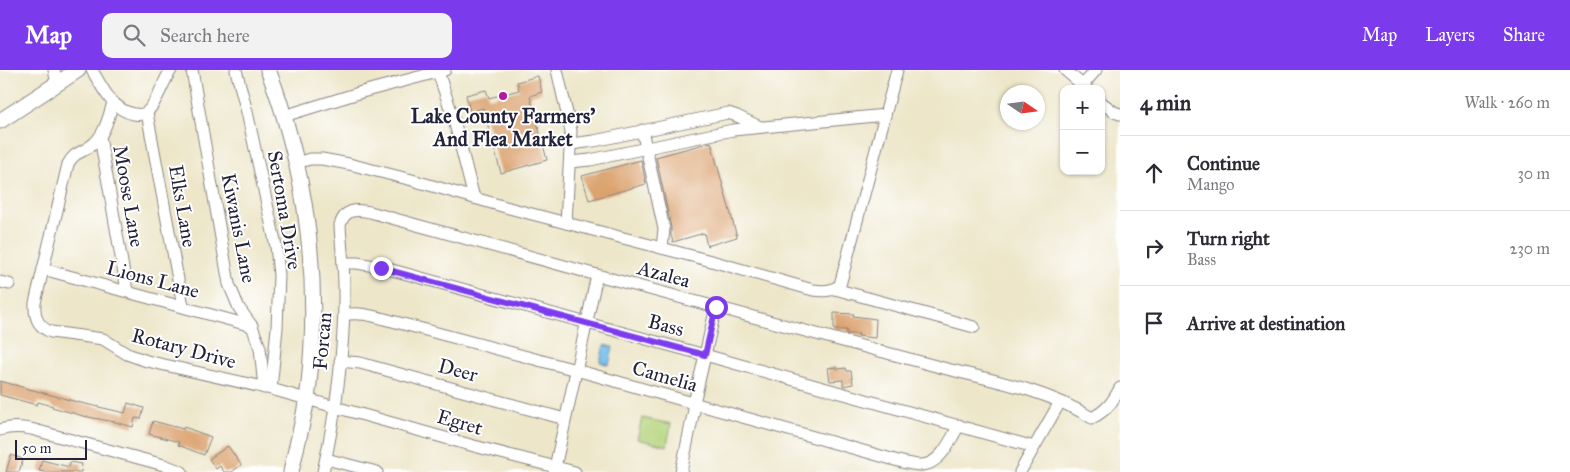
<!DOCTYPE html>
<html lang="en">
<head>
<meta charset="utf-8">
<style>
  body { margin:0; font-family:"IM FELL Great Primer",serif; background:#f2f2f3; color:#2b2b33 }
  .controls { position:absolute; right:15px; top:15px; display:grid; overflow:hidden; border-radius:10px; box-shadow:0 1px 4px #0004 }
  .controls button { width:45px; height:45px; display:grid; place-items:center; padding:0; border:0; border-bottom:1px solid #e1e1e2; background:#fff; color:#2b2b33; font:25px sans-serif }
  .compass { position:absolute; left:1000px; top:15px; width:45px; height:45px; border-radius:50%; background:#fff; box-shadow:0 1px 4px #0004; rotate:103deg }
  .scale { position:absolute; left:15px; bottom:12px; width:72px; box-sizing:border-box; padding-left:5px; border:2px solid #22223b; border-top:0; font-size:14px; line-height:18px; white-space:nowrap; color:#22223b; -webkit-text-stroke:4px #fff; paint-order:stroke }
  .stop { position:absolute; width:15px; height:15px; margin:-11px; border:4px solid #7c3aed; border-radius:50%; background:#fff }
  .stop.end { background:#7c3aed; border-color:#fff; box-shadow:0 1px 5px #0008 }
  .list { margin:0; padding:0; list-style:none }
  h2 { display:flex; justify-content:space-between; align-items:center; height:65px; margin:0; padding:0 20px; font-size:21px }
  h2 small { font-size:16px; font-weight:400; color:#7c7c81 }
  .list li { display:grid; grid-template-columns:32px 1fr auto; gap:15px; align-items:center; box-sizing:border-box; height:75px; padding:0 20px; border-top:1px solid #e1e1e2 }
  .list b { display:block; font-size:19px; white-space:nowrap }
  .list p { margin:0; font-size:16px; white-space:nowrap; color:#7c7c81 }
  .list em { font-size:16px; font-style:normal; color:#7c7c81 }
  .icon { flex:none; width:28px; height:28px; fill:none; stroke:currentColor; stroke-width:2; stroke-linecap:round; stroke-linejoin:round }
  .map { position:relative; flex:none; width:1120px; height:402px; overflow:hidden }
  header { display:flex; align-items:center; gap:30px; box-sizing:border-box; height:70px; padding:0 25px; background:#7c3aed; color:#fff }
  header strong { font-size:24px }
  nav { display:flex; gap:28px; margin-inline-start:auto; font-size:18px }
  .search { width:350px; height:45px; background:#f2f2f3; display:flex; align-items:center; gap:12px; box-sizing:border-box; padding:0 18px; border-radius:10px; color:#7c7c81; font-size:19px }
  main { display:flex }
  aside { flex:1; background:#fff }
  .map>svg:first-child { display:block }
  .garden { fill:#b5d47b; stroke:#6c7b5b }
  .water { fill:url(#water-ripples); stroke:#4a7093 }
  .building { fill:#dba36f }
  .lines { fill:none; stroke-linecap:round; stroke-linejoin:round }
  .minor-casing { stroke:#888482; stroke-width:13 }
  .major-casing { stroke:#888482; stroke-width:17 }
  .minor { stroke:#fff; stroke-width:11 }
  .major { stroke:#fff; stroke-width:15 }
  .route { stroke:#7c3aed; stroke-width:6 }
  .poi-dot { fill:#b5179e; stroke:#fff; stroke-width:2 }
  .labels { text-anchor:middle; stroke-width:4; stroke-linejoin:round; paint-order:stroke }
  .poi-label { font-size:20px; font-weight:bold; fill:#22223b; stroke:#fff }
  .street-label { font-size:20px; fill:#22223b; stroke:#fff }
</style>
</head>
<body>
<header>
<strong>Map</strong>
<div class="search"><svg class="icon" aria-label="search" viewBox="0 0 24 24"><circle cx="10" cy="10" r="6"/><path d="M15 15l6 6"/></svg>Search here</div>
<nav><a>Map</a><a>Layers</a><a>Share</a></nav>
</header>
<main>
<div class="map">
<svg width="1120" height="402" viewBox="0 0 1120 402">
  <defs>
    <pattern id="water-ripples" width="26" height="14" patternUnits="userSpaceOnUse" patternTransform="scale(1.25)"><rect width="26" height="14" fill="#71bdeb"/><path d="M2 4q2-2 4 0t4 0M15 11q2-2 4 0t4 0" fill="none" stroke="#62a2ca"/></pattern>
  </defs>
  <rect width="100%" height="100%" fill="#fff"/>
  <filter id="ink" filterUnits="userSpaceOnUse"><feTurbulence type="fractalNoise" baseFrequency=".02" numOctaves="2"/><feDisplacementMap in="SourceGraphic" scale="10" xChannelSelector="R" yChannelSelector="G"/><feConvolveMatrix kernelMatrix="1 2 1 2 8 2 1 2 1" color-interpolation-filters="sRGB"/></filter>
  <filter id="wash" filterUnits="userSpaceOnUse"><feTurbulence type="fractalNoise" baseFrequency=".0096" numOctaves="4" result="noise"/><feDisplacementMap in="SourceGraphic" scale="20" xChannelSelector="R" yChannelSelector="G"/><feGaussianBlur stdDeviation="1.12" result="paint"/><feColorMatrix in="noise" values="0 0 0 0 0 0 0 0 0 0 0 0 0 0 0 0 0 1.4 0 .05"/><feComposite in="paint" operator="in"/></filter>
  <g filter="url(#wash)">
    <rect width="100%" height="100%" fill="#ede6c9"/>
    <path class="garden" d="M642 348 671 354 667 376 637 369Z"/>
    <path class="water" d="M604 275 613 277 609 295 600 292Z"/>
    <g id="blocks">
      <g class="building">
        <path d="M538 6 542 22 530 26 547 90 501 103 483 38 470 42 466 25 486 20 489 28 519 20 517 12Z"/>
        <path d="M711 72 737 167 707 176 704 163 673 172 671 165V157L656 87Z"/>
        <path d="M641 90 646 114 589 130 582 106Z"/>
        <path d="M834 243 854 244 853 246 876 249 875 268 858 266 859 264H846L847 260H834Z"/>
        <path d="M836 297 837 299 846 298 847 301H851L853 314 843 316V310L830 311 828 298Z"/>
        <path d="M0 311 77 332 125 343 128 333 144 338 141 349 135 348 133 357 115 352 83 346 52 337 53 336 38 332 37 335 0 325Z"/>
        <path d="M153 351 183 359 184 357 211 367 204 385 178 375 179 372 149 364Z"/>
        <path d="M228 376 241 395 232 402H224L220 396 216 399 209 389Z"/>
        <path d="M11 385 23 389 19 402H6Z"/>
        <path d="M42 390 69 397 70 392 82 394 81 402H45L39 401Z"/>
      </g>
    </g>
  </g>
  <g filter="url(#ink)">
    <use href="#blocks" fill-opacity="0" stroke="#888482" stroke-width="1"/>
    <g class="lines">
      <defs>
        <g id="minor">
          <path d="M54 0 57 13"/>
          <path d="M92 0C102 17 112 40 134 44 139 45 144 45 148 41 159 29 162 13 171 0"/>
          <path d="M192 0 229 214 239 238 252 256 260 278 264 318"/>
          <path d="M236 0 247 42 276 176 279 205 277 258 271 319"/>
          <path d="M557 0 571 61 566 153"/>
          <path d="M1065 0 1087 19"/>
          <path d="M438 2 454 50 474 128"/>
          <path d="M1083 15 1096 0"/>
          <path d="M1101 32 1114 42 1120 44"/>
          <path d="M113 33C108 48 105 65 92 75 81 84 75 81 68 94L35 233C34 247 38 257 51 262L103 269 127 284 147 291 271 319 474 376 575 402"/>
          <path d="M147 43 183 236"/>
          <path d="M284 46 362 22 445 0"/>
          <path d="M642 60 664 159 662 178"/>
          <path d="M100 67 127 221"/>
          <path d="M571 74 594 71 728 43 737 46 760 57"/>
          <path d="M570 92 590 90 733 60 885 45"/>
          <path d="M296 93 310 89H322L349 94 412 110 509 138 715 192 813 220C822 221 832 222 840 215L897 0"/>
          <path d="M343 193H357L381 197 705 285 1034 377"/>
          <path d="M43 199 252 256"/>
          <path d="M0 212 9 214"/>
          <path d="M835 219 974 257"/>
          <path d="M344 245C360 241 376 247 392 251L576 300 902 392C908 393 915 395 922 395 941 394 951 369 959 355"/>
          <path d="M340 291 360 293 565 349"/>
          <path d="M0 360C11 356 21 357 31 359L164 395 182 402"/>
          <path d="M326 389 377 402"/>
          <path d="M323 402C336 342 345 278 344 216 344 196 341 176 340 155 345 139 355 139 370 142L597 205 947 299C997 311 1048 321 1092 348 1107 340 1112 333 1120 318"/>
          <path d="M554 402 597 205"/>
          <path d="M681 402 694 340V333L716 237"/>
          <path d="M1020 402 1060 332"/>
        </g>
        <g id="major">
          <path d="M268 0C279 27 287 55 294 83 312 158 317 236 309 313 306 343 297 373 291 402"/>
          <path d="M0 51 78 0"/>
        </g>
      </defs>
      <use href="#minor" class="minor-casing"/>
      <use href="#major" class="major-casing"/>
      <use href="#minor" class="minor"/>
      <use href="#major" class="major"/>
    </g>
  </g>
  <g class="lines" filter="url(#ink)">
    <path class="route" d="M381 198 705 285 716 237"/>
  </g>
  <circle class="poi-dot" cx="503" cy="26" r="5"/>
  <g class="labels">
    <g class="poi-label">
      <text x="503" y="53">Lake County Farmers'<tspan x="503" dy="23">And Flea Market</tspan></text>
    </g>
    <g class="street-label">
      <text transform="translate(129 126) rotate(80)" y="7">Moose Lane</text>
      <text transform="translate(183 136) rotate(80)" y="7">Elks Lane</text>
      <text transform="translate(285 140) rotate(80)" y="7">Sertoma Drive</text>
      <text transform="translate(239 158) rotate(79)" y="7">Kiwanis Lane</text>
      <text transform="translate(664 204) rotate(15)" y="7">Azalea</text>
      <text transform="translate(153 209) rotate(15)" y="7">Lions Lane</text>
      <text transform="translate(666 255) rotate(15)" y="7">Bass</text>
      <text transform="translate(322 271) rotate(-85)" y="7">Forcan</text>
      <text transform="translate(184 278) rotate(15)" y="7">Rotary Drive</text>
      <text transform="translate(458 300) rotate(15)" y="7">Deer</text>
      <text transform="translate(665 306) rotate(16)" y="7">Camelia</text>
      <text transform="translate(460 352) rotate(16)" y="7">Egret</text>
    </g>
  </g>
</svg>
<div class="controls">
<button>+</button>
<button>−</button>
</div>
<svg class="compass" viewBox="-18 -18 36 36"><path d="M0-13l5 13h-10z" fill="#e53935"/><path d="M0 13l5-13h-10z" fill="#7c7c81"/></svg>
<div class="scale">50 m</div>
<div class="stop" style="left:716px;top:237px"></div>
<div class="stop end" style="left:381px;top:198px"></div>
</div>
<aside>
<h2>4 min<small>Walk · 260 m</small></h2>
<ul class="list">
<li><svg class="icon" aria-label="ahead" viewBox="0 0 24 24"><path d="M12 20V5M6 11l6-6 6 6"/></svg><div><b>Continue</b><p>Mango</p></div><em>30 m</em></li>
<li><svg class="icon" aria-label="right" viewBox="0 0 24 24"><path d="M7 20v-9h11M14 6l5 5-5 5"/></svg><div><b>Turn right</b><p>Bass</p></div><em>230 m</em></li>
<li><svg class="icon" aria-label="arrive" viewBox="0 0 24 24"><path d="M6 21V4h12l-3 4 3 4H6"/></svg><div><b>Arrive at destination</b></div></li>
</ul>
</aside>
</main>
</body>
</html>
